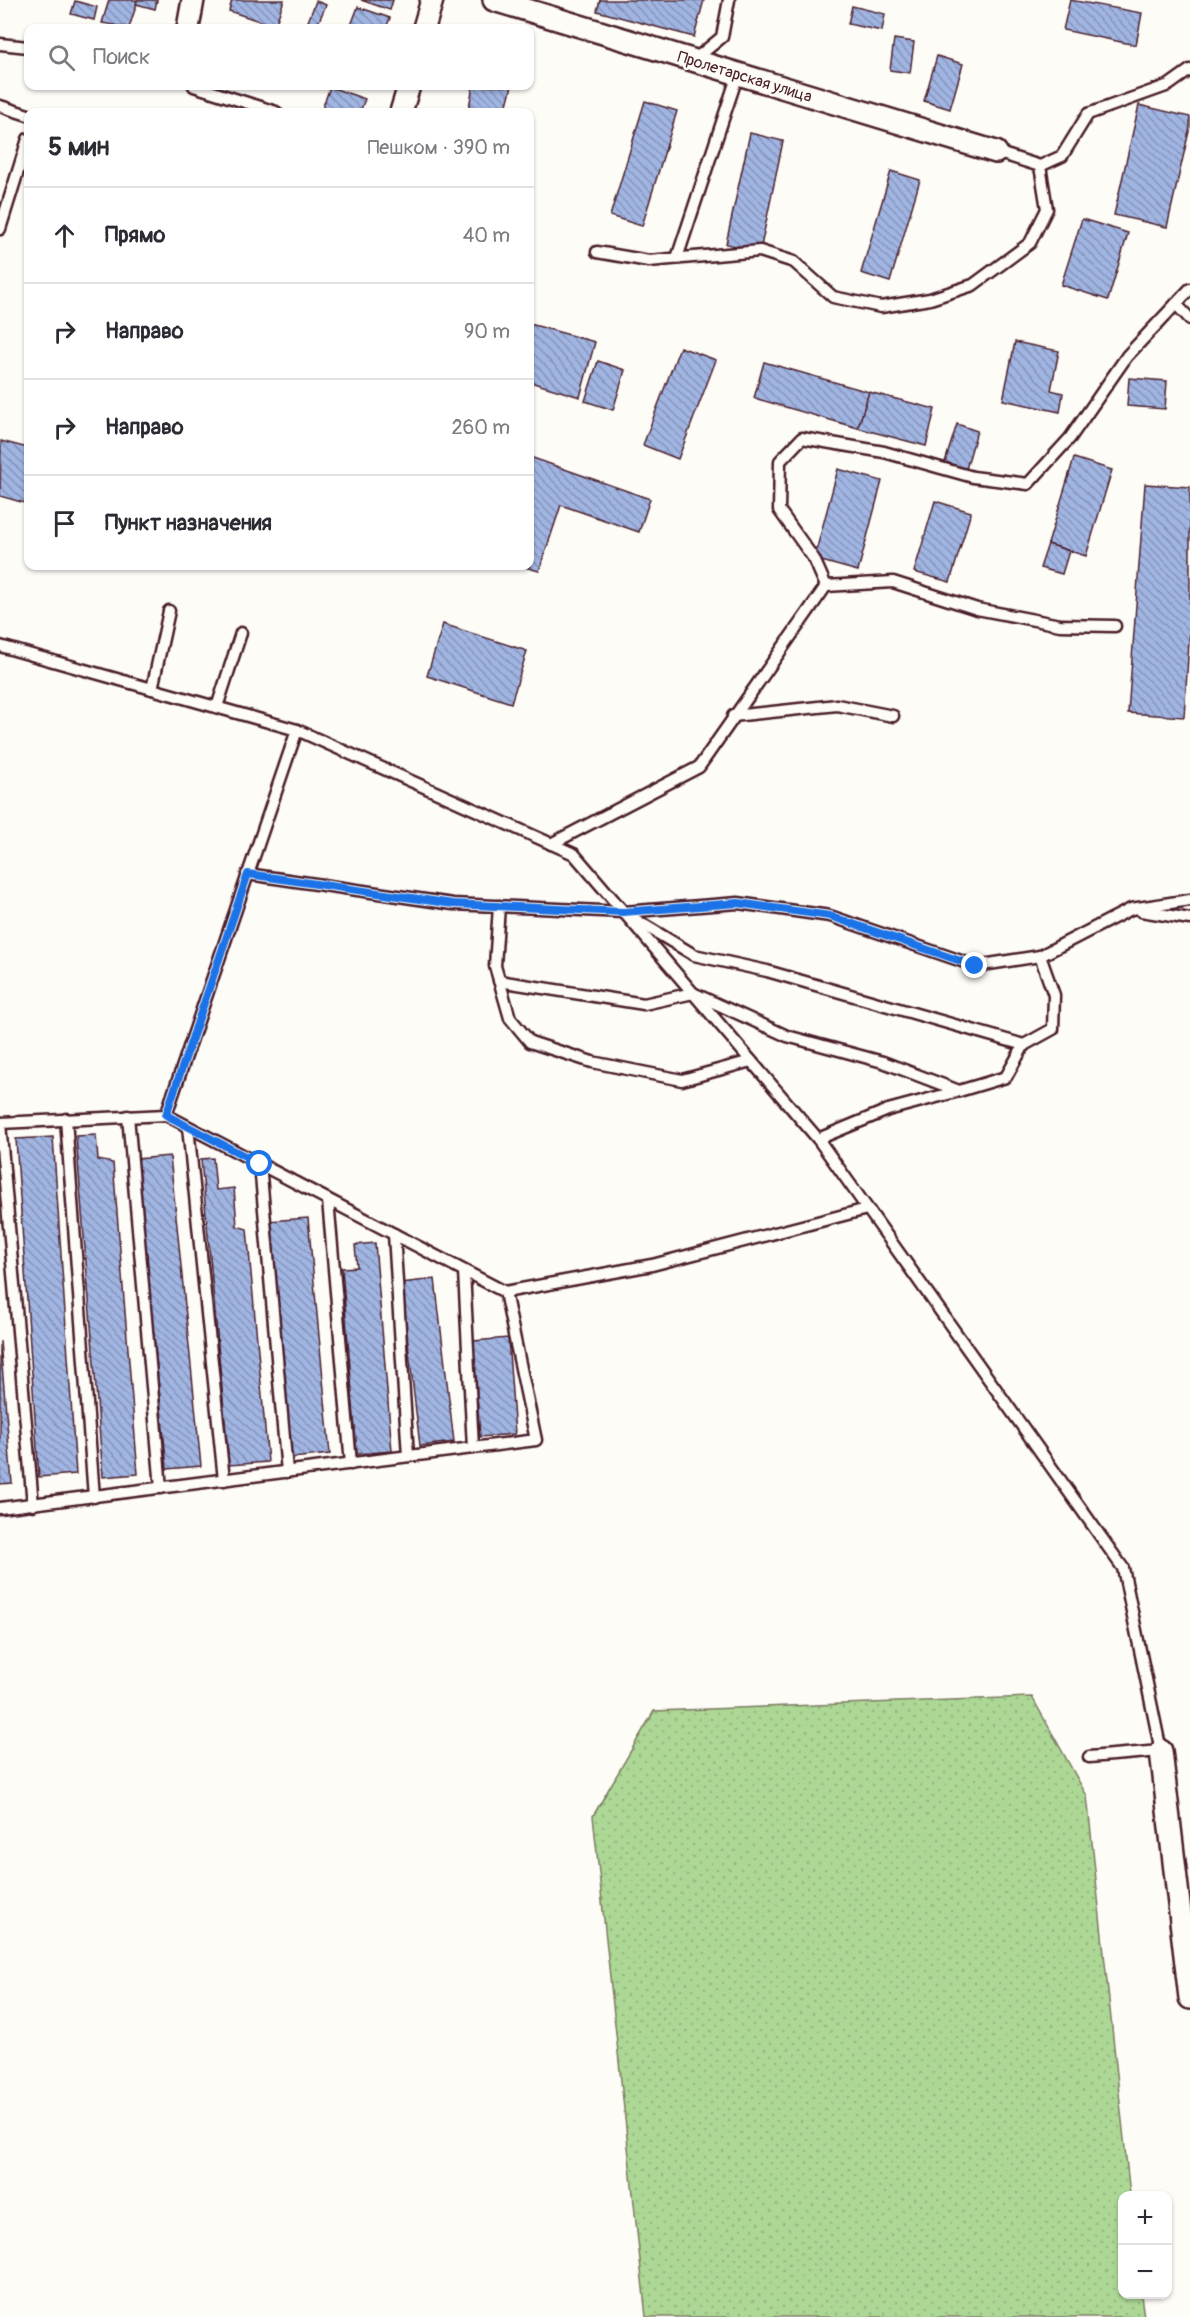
<!DOCTYPE html>
<html lang="ru">
<head>
<meta charset="utf-8">
<style>
  body { margin:0; font-family:Pangolin,sans-serif; background:#f2f2f3; color:#2b2b33 }
  .controls { position:absolute; right:18px; bottom:18px; display:grid; overflow:hidden; border-radius:12px; box-shadow:0 2px 4px #0004 }
  .controls button { width:54px; height:54px; display:grid; place-items:center; padding:0; border:0; border-bottom:2px solid #e1e1e2; background:#fff; color:#2b2b33; font:30px sans-serif }
  .stop { position:absolute; width:18px; height:18px; margin:-14px; border:4px solid #1a73e8; border-radius:50%; background:#fff }
  .stop.end { background:#1a73e8; border-color:#fff; box-shadow:0 2px 6px #0008 }
  .list { margin:0; padding:0; list-style:none }
  h2 { display:flex; justify-content:space-between; align-items:center; height:78px; margin:0; padding:0 24px; font-size:26px }
  h2 small { font-size:20px; font-weight:400; color:#7c7c81 }
  .list li { display:grid; grid-template-columns:39px 1fr auto; gap:18px; align-items:center; box-sizing:border-box; height:96px; padding:0 24px; border-top:2px solid #e1e1e2 }
  .list b { display:block; font-size:22px; white-space:nowrap }
  .list em { font-size:20px; font-style:normal; color:#7c7c81 }
  .icon { flex:none; width:33px; height:33px; fill:none; stroke:currentColor; stroke-width:2; stroke-linecap:round; stroke-linejoin:round }
  .map { position:relative; flex:none; width:1190px; height:2317px; overflow:hidden }
  .search { position:absolute; background:#fff; box-shadow:0 2px 4px #0004; left:24px; top:24px; width:510px; height:66px; display:flex; align-items:center; gap:15px; box-sizing:border-box; padding:0 21px; border-radius:12px; color:#7c7c81; font-size:22px }
  .panel { position:absolute; background:#fff; box-shadow:0 2px 4px #0004; left:24px; top:108px; width:510px; height:462px; border-radius:12px }
  .map>svg:first-child { display:block }
  .green { fill:url(#green-dots); stroke:#7b7b60; stroke-width:1.5 }
  .building { fill:url(#building-back-hatch); stroke:#4a1f2b; stroke-width:1.5 }
  .lines { fill:none; stroke-linecap:round; stroke-linejoin:round }
  .service-casing { stroke:#4a1f2b; stroke-width:15 }
  .minor-casing { stroke:#4a1f2b; stroke-width:26 }
  .service { stroke:#fdfcf7; stroke-width:10 }
  .minor { stroke:#fdfcf7; stroke-width:21 }
  .route { stroke:#1a73e8; stroke-width:8 }
  .labels { text-anchor:middle; stroke-width:5; stroke-linejoin:round; paint-order:stroke }
  .street-label { font-size:16px; fill:#4a1f2b; stroke:#fdfcf7 }
</style>
</head>
<body>
<div class="map">
<svg width="1190" height="2317" viewBox="0 0 1190 2317">
  <defs>
    <pattern id="green-dots" width="8" height="8" patternUnits="userSpaceOnUse" patternTransform="scale(1.5)"><rect width="8" height="8" fill="#acd795"/><path d="M2 2h.1M6 6h.1" fill="none" stroke="#96b881" stroke-width="1.8" stroke-linecap="round"/></pattern>
    <pattern id="building-back-hatch" width="6" height="6" patternUnits="userSpaceOnUse" patternTransform="scale(1.5)"><rect width="6" height="6" fill="#a1b5e3"/><path d="M-1 5l2 2M0 0l6 6M5-1l2 2" fill="none" stroke="#8593b8"/></pattern>
  </defs>
  <rect width="100%" height="100%" fill="#fdfcf7"/>
  <filter id="ink" filterUnits="userSpaceOnUse"><feTurbulence type="fractalNoise" baseFrequency=".0167" numOctaves="2"/><feDisplacementMap in="SourceGraphic" scale="12" xChannelSelector="R" yChannelSelector="G"/><feConvolveMatrix kernelMatrix="1 2 1 2 8 2 1 2 1" color-interpolation-filters="sRGB"/></filter>
  <g filter="url(#ink)">
    <path class="green" d="M1032 1697 1087 1796 1130 2195 1122 2196V2294L1141 2295 1144 2317H646L593 1816 654 1711Z"/>
    <g class="building">
      <path d="M109 0H138L129 28 102 23Z"/>
      <path d="M137 0H157L155 9 136 4Z"/>
      <path d="M232 0H284L275 26 229 11Z"/>
      <path d="M361 0H393L390 10Z"/>
      <path d="M600 0H704L694 37 597 11Z"/>
      <path d="M1070 0 1142 13 1136 45 1063 30Z"/>
      <path d="M75 1 97 7 94 20 71 14Z"/>
      <path d="M316 1 326 5 316 28 307 24Z"/>
      <path d="M852 6 885 14 882 31 848 24Z"/>
      <path d="M358 7 390 18 386 28H350Z"/>
      <path d="M894 39 914 42 910 73 890 70Z"/>
      <path d="M937 56 963 64 950 109 924 101Z"/>
      <path d="M473 86H512L505 112H468Z"/>
      <path d="M330 87 365 99 360 112H321Z"/>
      <path d="M645 101 677 111 642 226 610 216Z"/>
      <path d="M1139 105 1190 117V127L1167 227 1114 215Z"/>
      <path d="M750 133 783 141 760 251 726 244Z"/>
      <path d="M891 171 920 180 890 282 861 273Z"/>
      <path d="M1082 219 1128 233 1108 300 1061 285Z"/>
      <path d="M530 324 595 342 580 397 530 382Z"/>
      <path d="M1015 342 1059 351 1051 390 1063 393 1060 412 1003 400Z"/>
      <path d="M680 347 716 360 678 459 643 445Z"/>
      <path d="M598 361 625 370 613 410 585 401Z"/>
      <path d="M764 362 869 392 858 428 754 398Z"/>
      <path d="M1129 378 1167 381 1165 409 1127 406Z"/>
      <path d="M869 392 935 409 926 446 858 428Z"/>
      <path d="M957 424 977 431 966 469 945 462Z"/>
      <path d="M1 441 28 448V504L0 496Z"/>
      <path d="M530 457 650 499 639 532 561 505 539 571 521 566H530Z"/>
      <path d="M1074 458 1112 470 1086 556 1048 544Z"/>
      <path d="M838 469 882 481 858 571 814 559Z"/>
      <path d="M1145 484 1190 487V628L1184 717 1128 713Z"/>
      <path d="M935 501 971 512 950 582 914 572Z"/>
      <path d="M1048 544 1069 551 1062 574 1040 568Z"/>
      <path d="M443 624 527 651 511 703 427 676Z"/>
      <path d="M96 1135 98 1160 113 1163 138 1474 103 1477 76 1136Z"/>
      <path d="M53 1137 76 1474 39 1477 16 1139Z"/>
      <path d="M170 1156 201 1466 167 1469 136 1159Z"/>
      <path d="M213 1158 216 1190 234 1188 237 1226 247 1229 268 1462 229 1465 201 1159Z"/>
      <path d="M308 1218 330 1454 292 1458 269 1221Z"/>
      <path d="M375 1243 392 1451 357 1454 342 1268 357 1267 355 1245Z"/>
      <path d="M435 1279 454 1442 420 1446 401 1283Z"/>
      <path d="M508 1338 515 1434 480 1437 473 1341Z"/>
      <path d="M0 1341 12 1483 0 1484Z"/>
    </g>
    <g class="lines">
      <defs>
        <g id="service">
          <path d="M0 44 28 47"/>
          <path d="M694 60 722 37 729 0"/>
          <path d="M194 86 276 112"/>
          <path d="M0 106 28 115"/>
          <path d="M996 152 1040 166 1062 156 1088 114 1169 85 1190 70"/>
          <path d="M0 229 28 139"/>
          <path d="M597 252 649 261 760 251 794 262 833 297 881 307 930 299 973 285 1030 243 1047 209 1040 166"/>
          <path d="M677 258 738 74"/>
          <path d="M1176 304 1190 319"/>
          <path d="M826 586 893 582 977 609 1060 625 1115 626"/>
          <path d="M0 646 297 730 574 854 818 1139 1123 1568 1161 1751 1089 1757"/>
          <path d="M152 689 169 611"/>
          <path d="M217 707 241 633"/>
          <path d="M733 716 837 705 893 716"/>
          <path d="M551 844 699 767 826 586 814 559 779 510 780 461 802 438 884 452 973 477 1028 484 1070 438 1127 356 1190 289"/>
          <path d="M247 874 453 904 623 912 738 903 830 916 976 966 1040 956 1131 909 1190 900"/>
          <path d="M499 906 495 966 510 1018 530 1042 592 1062 682 1080 751 1061"/>
          <path d="M1141 911 1190 919"/>
          <path d="M631 917 694 955 767 971 1024 1045 1053 1029 1054 995 1040 956"/>
          <path d="M499 981 644 1004 693 993 787 1036 883 1062 959 1091 1006 1077 1024 1045"/>
          <path d="M128 1116 161 1488"/>
          <path d="M66 1119 94 1497"/>
          <path d="M0 1123 166 1115 297 730"/>
          <path d="M0 1123 33 1505"/>
          <path d="M188 1127 224 1480"/>
          <path d="M818 1139 888 1110 959 1091"/>
          <path d="M260 1164 287 1472"/>
          <path d="M328 1200 351 1464"/>
          <path d="M394 1234 408 1456"/>
          <path d="M464 1271 473 1448"/>
          <path d="M505 1292 652 1265 867 1209"/>
          <path d="M0 1508 536 1440 505 1292 166 1115"/>
        </g>
        <g id="minor">
          <path d="M494 0 996 152"/>
          <path d="M188 28 193 0"/>
          <path d="M424 28 432 0"/>
          <path d="M401 112 409 86"/>
          <path d="M1161 1751 1190 1998"/>
        </g>
      </defs>
      <use href="#service" class="service-casing"/>
      <use href="#minor" class="minor-casing"/>
      <use href="#service" class="service"/>
      <use href="#minor" class="minor"/>
    </g>
  </g>
  <g class="lines" filter="url(#ink)">
    <path class="route" d="M260 1164 166 1115 248 874 453 904 623 912 738 903 830 916 975 966"/>
  </g>
  <g class="labels">
    <g class="street-label">
      <text transform="translate(745 76) rotate(17)" y="6">Пролетарская улица</text>
    </g>
  </g>
</svg>
<div class="controls">
<button>+</button>
<button>−</button>
</div>
<div class="stop" style="left:260px;top:1164px"></div>
<div class="stop end" style="left:975px;top:966px"></div>
<div class="search"><svg class="icon" aria-label="search" viewBox="0 0 24 24"><circle cx="10" cy="10" r="6"/><path d="M15 15l6 6"/></svg>Поиск</div>
<section class="panel">
<h2>5 мин<small>Пешком · 390 m</small></h2>
<ul class="list">
<li><svg class="icon" aria-label="ahead" viewBox="0 0 24 24"><path d="M12 20V5M6 11l6-6 6 6"/></svg><div><b>Прямо</b></div><em>40 m</em></li>
<li><svg class="icon" aria-label="right" viewBox="0 0 24 24"><path d="M7 20v-9h11M14 6l5 5-5 5"/></svg><div><b>Направо</b></div><em>90 m</em></li>
<li><svg class="icon" aria-label="right" viewBox="0 0 24 24"><path d="M7 20v-9h11M14 6l5 5-5 5"/></svg><div><b>Направо</b></div><em>260 m</em></li>
<li><svg class="icon" aria-label="arrive" viewBox="0 0 24 24"><path d="M6 21V4h12l-3 4 3 4H6"/></svg><div><b>Пункт назначения</b></div></li>
</ul>
</section>
</div>
</body>
</html>
